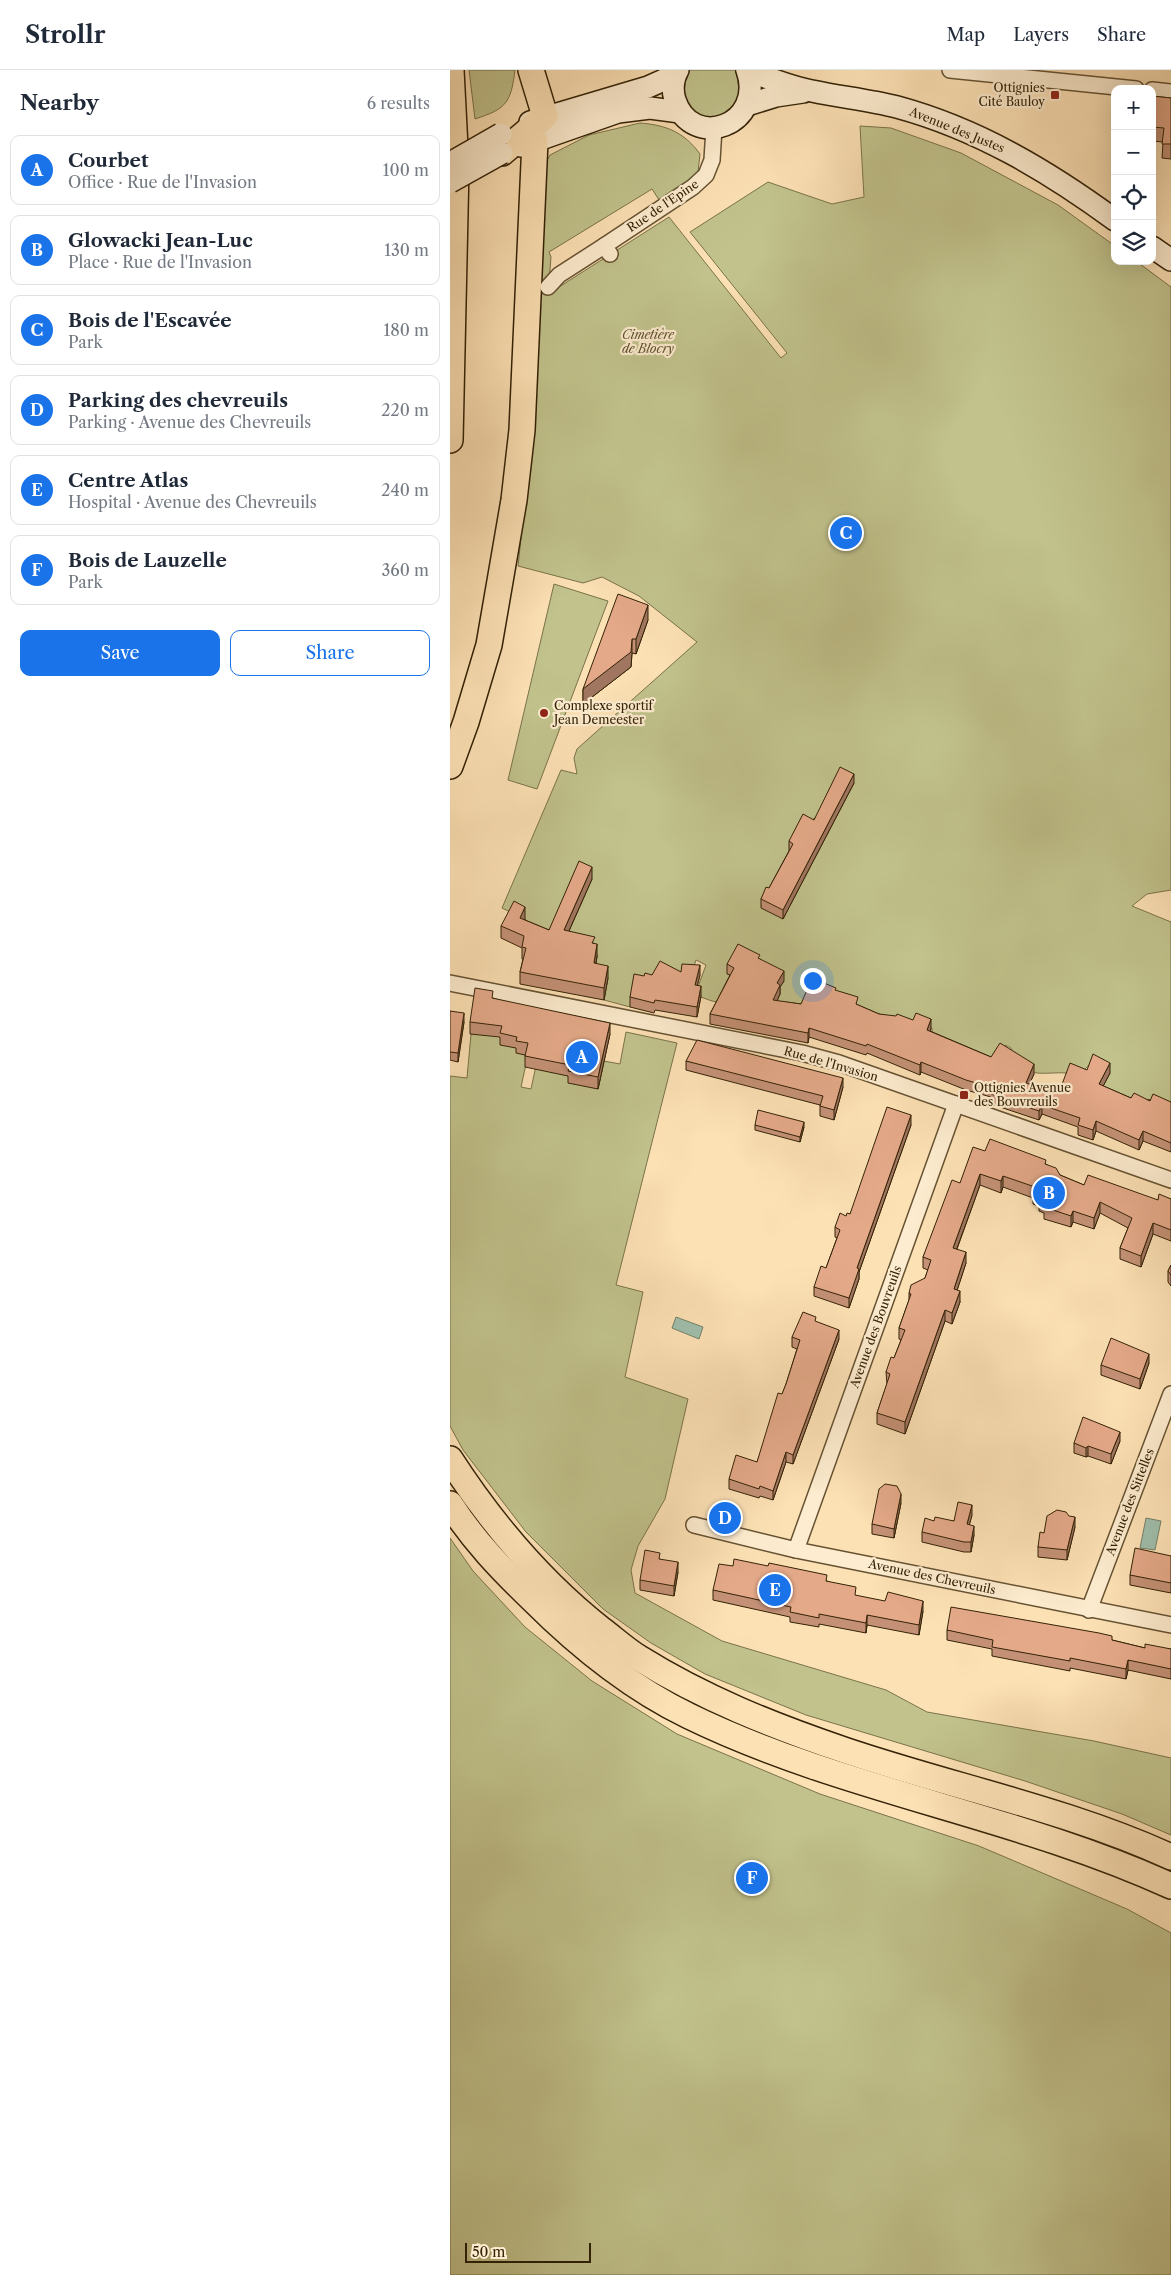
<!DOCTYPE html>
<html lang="en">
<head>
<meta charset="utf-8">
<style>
  body { margin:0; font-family:"Libre Caslon Text",serif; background:#f6f6f7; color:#1f2937 }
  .controls { position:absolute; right:15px; top:15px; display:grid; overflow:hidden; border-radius:10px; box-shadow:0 5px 20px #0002 }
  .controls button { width:45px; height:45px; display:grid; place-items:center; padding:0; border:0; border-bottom:1px solid #e0e1e3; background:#fff; color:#1f2937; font:25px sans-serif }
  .scale { position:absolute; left:15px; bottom:12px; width:126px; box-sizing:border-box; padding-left:5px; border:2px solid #342206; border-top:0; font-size:14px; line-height:18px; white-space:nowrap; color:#342206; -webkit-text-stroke:4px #fdeccf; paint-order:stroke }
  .you { position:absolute; left:362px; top:910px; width:18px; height:18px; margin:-12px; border:4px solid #fff; border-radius:50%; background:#1a73e8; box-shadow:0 0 0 8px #1a73e833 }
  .badge { display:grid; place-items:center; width:32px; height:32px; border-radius:50%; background:#1a73e8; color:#fff; font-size:16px; font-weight:700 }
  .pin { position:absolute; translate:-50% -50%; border:2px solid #fff; box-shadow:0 1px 5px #0006 }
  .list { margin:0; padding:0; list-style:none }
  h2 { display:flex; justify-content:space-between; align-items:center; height:65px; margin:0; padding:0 20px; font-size:21px }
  h2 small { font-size:16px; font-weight:400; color:#747a83 }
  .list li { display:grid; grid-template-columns:32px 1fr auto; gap:15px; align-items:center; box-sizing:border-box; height:70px; margin:0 10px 10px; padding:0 10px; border:1px solid #e0e1e3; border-radius:10px }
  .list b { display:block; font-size:19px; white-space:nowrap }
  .list p { margin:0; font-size:16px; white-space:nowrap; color:#747a83 }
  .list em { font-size:16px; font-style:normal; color:#747a83 }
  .actions { display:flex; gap:10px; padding:15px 20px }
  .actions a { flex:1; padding:11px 0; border:1px solid #1a73e8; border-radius:10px; text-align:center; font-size:18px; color:#1a73e8 }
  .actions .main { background:#1a73e8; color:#fff }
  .icon { flex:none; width:28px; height:28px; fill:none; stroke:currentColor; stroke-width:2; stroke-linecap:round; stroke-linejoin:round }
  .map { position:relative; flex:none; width:721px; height:2205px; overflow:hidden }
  header { display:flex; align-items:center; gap:30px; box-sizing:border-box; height:70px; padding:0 25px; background:#fff; border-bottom:1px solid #e0e1e3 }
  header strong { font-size:24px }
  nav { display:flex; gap:28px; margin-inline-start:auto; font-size:18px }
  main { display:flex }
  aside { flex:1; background:#fff }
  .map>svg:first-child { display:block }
  .green { fill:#c1c28c; stroke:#7a7249 }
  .water { fill:#9fbeac; stroke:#74806a }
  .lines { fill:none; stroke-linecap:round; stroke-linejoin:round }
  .minor-casing { stroke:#665232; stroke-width:18 }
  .secondary-casing { stroke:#342206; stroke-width:24 }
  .trunk-casing { stroke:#342206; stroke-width:28 }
  .minor { stroke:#fdeccf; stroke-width:15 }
  .secondary { stroke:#fdeccf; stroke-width:21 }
  .trunk { stroke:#fce1b5; stroke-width:25 }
  .secondary-bridge-casing { stroke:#342206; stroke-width:24; stroke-linecap:butt }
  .secondary-bridge { stroke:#fdeccf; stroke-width:21 }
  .wall { fill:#c49176; stroke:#342206 }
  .shaded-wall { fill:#a07660; stroke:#342206 }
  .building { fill:#e4a989; stroke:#342206 }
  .poi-dot { fill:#8f2418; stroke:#fdeccf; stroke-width:2 }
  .labels { text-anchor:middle; stroke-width:4.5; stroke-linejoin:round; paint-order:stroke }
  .poi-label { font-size:12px; fill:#342206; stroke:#fdeccf; text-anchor:start }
  .street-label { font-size:12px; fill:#342206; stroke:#fdeccf }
  .park-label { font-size:12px; font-style:italic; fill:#5e522e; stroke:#fdeccf }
</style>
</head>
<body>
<header>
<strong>Strollr</strong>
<nav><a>Map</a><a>Layers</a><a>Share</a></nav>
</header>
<main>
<aside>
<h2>Nearby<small>6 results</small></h2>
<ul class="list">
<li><span class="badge">A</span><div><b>Courbet</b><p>Office · Rue de l'Invasion</p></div><em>100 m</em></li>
<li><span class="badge">B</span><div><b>Glowacki Jean-Luc</b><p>Place · Rue de l'Invasion</p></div><em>130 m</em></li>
<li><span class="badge">C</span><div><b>Bois de l'Escavée</b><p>Park</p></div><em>180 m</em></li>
<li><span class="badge">D</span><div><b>Parking des chevreuils</b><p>Parking · Avenue des Chevreuils</p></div><em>220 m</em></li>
<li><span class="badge">E</span><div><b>Centre Atlas</b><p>Hospital · Avenue des Chevreuils</p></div><em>240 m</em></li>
<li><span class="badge">F</span><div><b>Bois de Lauzelle</b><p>Park</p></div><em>360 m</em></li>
</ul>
<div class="actions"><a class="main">Save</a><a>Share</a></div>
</aside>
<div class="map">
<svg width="721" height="2205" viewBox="0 0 721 2205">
  <rect width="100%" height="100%" fill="#fce1b5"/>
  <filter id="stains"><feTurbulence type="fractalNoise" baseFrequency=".004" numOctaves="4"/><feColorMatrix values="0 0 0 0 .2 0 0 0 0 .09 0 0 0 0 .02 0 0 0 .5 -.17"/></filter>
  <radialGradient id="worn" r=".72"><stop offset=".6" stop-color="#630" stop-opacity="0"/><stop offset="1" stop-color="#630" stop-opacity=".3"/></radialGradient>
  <g class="green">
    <path d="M19 0H65C61 33 56 39 25 49Z"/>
    <path d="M239 0H286L291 31 269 50C263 49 254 50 249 47 232 40 227 14 239 0Z"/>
    <path d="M190 53C216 55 234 62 250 84L248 102 211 133 202 119 99 182 101 187 98 224 219 147 331 288 337 283 240 162 318 112 382 134 414 127 410 56 441 58 511 83 608 135 665 176V191H686L721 217V820L697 824 682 836 721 852V1053L689 1035 651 1020 659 1003 646 988 628 1006C609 997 583 1012 567 993 564 990 563 982 561 978L555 975 548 987 531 992 483 973 482 958 474 954 349 949 262 931 245 925 256 895 246 890 242 902 207 907 184 914 180 937 154 930 144 905 147 887 70 873 75 849 52 838 111 700 127 704 124 688 127 679 247 572 189 526 152 507 133 513 68 496 82 367 94 96 100 85 139 65Z"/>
    <path d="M104 514 158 531 87 719 58 710Z"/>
    <path d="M38 952 78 985 71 1017 81 1019 87 991 148 1019 154 991 170 994 176 962 227 973 166 1215 193 1222 175 1307 238 1329 215 1429 188 1476 181 1500 185 1523 272 1571 436 1620 477 1642 644 1671 721 1688V1765L672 1744 575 1711 356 1645 255 1604 201 1573 153 1539 76 1462 13 1380 0 1356V1006L17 1008 21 964Z"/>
    <path d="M0 1468 23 1501 75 1557 142 1611 227 1664 370 1724 529 1776 677 1839 721 1863V2205H0Z"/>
  </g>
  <g class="water">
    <path d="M226 1247 253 1257 249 1269 222 1258Z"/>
    <path d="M696 1448 711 1451 705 1480 690 1478Z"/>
  </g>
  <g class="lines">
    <defs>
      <g id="minor">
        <path d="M500 0 686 19"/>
        <path d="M702 20 721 22"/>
        <path d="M160 184 154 176 243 117 256 105 262 90 264 58"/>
        <path d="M98 217 109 205 154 176"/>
        <path d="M0 913 352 983 389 993 721 1110"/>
        <path d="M244 1455 346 1480 721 1555"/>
        <path d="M346 1480 506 1034"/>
        <path d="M639 1540 721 1324"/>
      </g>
      <g id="secondary">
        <path d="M228 0C223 9 222 20 225 30 242 82 316 55 297 0"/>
        <path d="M297 0C318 8 340 17 362 21 390 27 419 30 447 37 528 59 598 101 665 150"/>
        <path d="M297 35 326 26 353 22"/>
        <path d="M80 52 198 17 225 5"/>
        <path d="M71 76 168 42 200 38 230 42"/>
        <path d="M702 177 721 190"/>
      </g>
      <g id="trunk">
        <path d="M52 83 95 46 81 0"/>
        <path d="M0 370 6 97 1 0"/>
        <path d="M0 696 16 652 39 575 64 430 72 360 85 71"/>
        <path d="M0 1389C42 1454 91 1512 152 1560 164 1569 176 1580 189 1588 253 1628 323 1656 394 1680 503 1717 616 1739 721 1787"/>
        <path d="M0 1434C23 1470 52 1500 82 1529 128 1575 181 1618 239 1646 393 1721 566 1745 721 1816"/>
      </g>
    </defs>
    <use href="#minor" class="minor-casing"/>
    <use href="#secondary" class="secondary-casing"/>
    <use href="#trunk" class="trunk-casing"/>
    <use href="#minor" class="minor"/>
    <use href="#secondary" class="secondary"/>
    <use href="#trunk" class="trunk"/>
    <defs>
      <g id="secondary-bridge">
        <path d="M0 93 51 64"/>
        <path d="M0 112 52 83"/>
      </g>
    </defs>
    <use href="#secondary-bridge" class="secondary-bridge-casing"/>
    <use href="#secondary-bridge" class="secondary-bridge"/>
  </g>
  <g class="wall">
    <path d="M702 26 721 28V89L712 88 713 72 702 71Z"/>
    <path d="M198 550 186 584 182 583 181 597 133 634V619Z"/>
    <path d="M404 713 333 849 311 838V829L319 818 339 781V771Z"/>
    <path d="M142 809 119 861 145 874 147 886 146 893 158 908 154 930 70 914V902L73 889H72V878L51 868V856L75 849V850L99 860Z"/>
    <path d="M310 889 334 911 330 917V924L327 931 351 934 386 921 408 935 429 944 481 959 480 961 541 987 584 1004 579 1014 601 1022 637 1000 660 1003 653 1016 681 1028 721 1032V1082L693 1071 689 1080 646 1061 643 1070 628 1065V1057L592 1044 589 1050 541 1034V1027L516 1020 471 1002 470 1005 417 983 416 985 359 967 358 973 260 954V944L280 905 277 904V894Z"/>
    <path d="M231 902 250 905 247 916 251 926 247 947 205 940 204 943 180 937V927L194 906Z"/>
    <path d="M43 928 160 964 148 1019 118 1013V1006L75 997V985L66 983V978L50 975V967L20 964V952Z"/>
    <path d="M0 941 14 952 8 992 0 990Z"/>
    <path d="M236 991 393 1017 384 1050 370 1046V1035L236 1000Z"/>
    <path d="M305 1055 354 1057 350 1072 305 1060Z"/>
    <path d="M461 1055 409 1202V1209L399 1238 364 1226V1217L376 1198 387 1168 385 1167V1157L396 1146 400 1144Z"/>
    <path d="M535 1081 596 1094 610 1105 634 1115 708 1130 721 1129V1171L703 1164 691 1197 670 1189V1178L678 1158 650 1143 644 1159 623 1152 621 1157 594 1149V1143L589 1141V1136L583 1134V1128L553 1117 551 1123 530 1115 507 1179 516 1193 507 1220 510 1232 502 1254 495 1251 455 1364 427 1354V1343L437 1314 436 1302 444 1288 451 1270 449 1269V1258L459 1230V1223L475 1208 478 1200 473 1198V1187L510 1113Z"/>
    <path d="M721 1195V1216L718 1212V1201Z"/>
    <path d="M366 1252 389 1269 343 1394 336 1392 323 1430 310 1426 309 1428 279 1419V1409L307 1392 336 1314 347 1279 342 1277V1267Z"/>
    <path d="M699 1293 690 1319 651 1305V1295Z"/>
    <path d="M670 1371 661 1394 638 1386 636 1387 624 1383V1373Z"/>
    <path d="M451 1433 444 1468 422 1464V1454Z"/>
    <path d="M522 1445 519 1455 524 1465 521 1482H514L472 1472V1462L484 1451H504Z"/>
    <path d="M625 1457 617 1490 588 1487V1477L594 1463Z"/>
    <path d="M721 1486V1523L680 1515V1505Z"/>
    <path d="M210 1489 228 1502 224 1526 190 1520V1510Z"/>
    <path d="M377 1511 406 1526 473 1541 469 1565 417 1555 416 1563 369 1554V1557L340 1552V1547L263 1530V1520Z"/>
    <path d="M497 1560 662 1570 695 1578 721 1579V1609L678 1600 676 1609 620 1598V1601L542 1586V1579L497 1570Z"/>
  </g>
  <g class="shaded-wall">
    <path d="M198 535V550L186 584V569Z"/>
    <path d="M182 569V583L181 597 133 634V619Z"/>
    <path d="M404 704V713L333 849V840Z"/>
    <path d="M142 797V809L114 872V860Z"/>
    <path d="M75 837V849L70 860V848Z"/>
    <path d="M147 874V886L144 905V893Z"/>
    <path d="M250 895V905L245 925V915Z"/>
    <path d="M158 896V908L154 930V918Z"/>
    <path d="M334 901V911L330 917V924L323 940V930L327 913Z"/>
    <path d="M251 916V926L247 947V937Z"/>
    <path d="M14 943V952L8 992V983Z"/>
    <path d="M481 949V959L477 970V960Z"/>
    <path d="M160 953V964L148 1019V1007Z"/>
    <path d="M359 958V967L358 973V963Z"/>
    <path d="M471 992V1002L470 1005V995Z"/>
    <path d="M660 993V1003L649 1024V1014Z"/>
    <path d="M584 994V1004L576 1022V1013Z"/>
    <path d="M393 1008V1017L384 1050V1040Z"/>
    <path d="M592 1035V1044L589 1050V1041Z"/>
    <path d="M461 1045V1055L409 1202V1209L399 1238V1228L407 1198Z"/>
    <path d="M646 1051V1061L643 1070V1060Z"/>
    <path d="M354 1052V1057L350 1072V1067Z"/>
    <path d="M693 1061V1071L689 1080V1070Z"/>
    <path d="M530 1104V1115L503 1189V1178Z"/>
    <path d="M553 1106V1117L551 1123V1111Z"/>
    <path d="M650 1132V1143L644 1159V1148Z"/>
    <path d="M623 1141V1152L621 1157V1146Z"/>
    <path d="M703 1153V1164L691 1197V1186Z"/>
    <path d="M516 1182V1193L504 1230V1219Z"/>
    <path d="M510 1221V1232L502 1254V1243Z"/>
    <path d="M495 1240V1251L455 1364V1352Z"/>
    <path d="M389 1260V1269L343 1394V1385Z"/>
    <path d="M699 1284V1293L690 1319V1309Z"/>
    <path d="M670 1362V1371L661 1394V1384Z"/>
    <path d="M638 1376V1386L636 1387V1378Z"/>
    <path d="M336 1382V1392L323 1430V1421Z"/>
    <path d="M451 1424V1433L444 1468V1459Z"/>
    <path d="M522 1435V1445L517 1464V1454Z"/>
    <path d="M625 1447V1457L617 1490V1480Z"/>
    <path d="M524 1456V1465L521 1482V1472Z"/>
    <path d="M228 1492V1502L224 1526V1516Z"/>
    <path d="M473 1531V1541L469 1565V1555Z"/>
    <path d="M417 1545V1555L416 1563V1553Z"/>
    <path d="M678 1590V1600L676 1609V1599Z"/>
  </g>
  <g class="building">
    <path d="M702 26 721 28V74H712L714 58 702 57Z"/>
    <path d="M168 524 198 535 186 569H182L181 582 133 619Z"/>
    <path d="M390 697 404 704 333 840 311 829 316 817 319 818 343 774 339 771 353 744 364 750Z"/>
    <path d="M129 791 142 797 114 860 145 867 142 873 147 874 144 893 158 896 154 918 70 902 76 878 72 877 74 866 51 856 64 831 75 837 70 848 99 860Z"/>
    <path d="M288 874 310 885 308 888 334 901 327 913 330 915 323 930 351 934 362 908 386 918 385 920 408 927 406 934 429 944 446 946 447 944 463 950 466 943 481 949 477 960 541 987 550 973 584 994 576 1013 601 1022 604 1014 611 1017 620 993 637 1000 643 984 660 993 649 1014 681 1028 684 1023 700 1031 703 1024 721 1032V1073L693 1061 689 1070 646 1051 643 1060 628 1055 630 1048 592 1035 589 1041 568 1034 541 1024 543 1018 516 1010 471 992 470 995 417 974 416 976 359 958 358 963 260 944 284 898 277 894Z"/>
    <path d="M210 891 231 902 232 894 250 895 245 915 251 916 247 937 205 930 204 933 180 927 184 904 194 906 195 903 202 905Z"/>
    <path d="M25 918 43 921 42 928 160 953 148 1007 118 1001 120 995 75 986 78 973 66 971 67 967 50 963 52 956 20 952Z"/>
    <path d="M0 941 14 943 8 983 0 982Z"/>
    <path d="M247 970 393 1008 384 1040 370 1036 373 1026 236 991Z"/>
    <path d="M437 1037 461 1045 407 1198 409 1199 399 1228 364 1217 371 1196 376 1198 390 1160 385 1157 390 1143 396 1146 397 1143 400 1144Z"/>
    <path d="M308 1040 354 1052 350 1067 305 1055Z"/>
    <path d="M540 1069 596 1090 595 1094 606 1098 610 1105 634 1115 638 1105 708 1130 709 1124 721 1129V1160L703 1153 691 1186 670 1178 682 1148 650 1132 644 1148 623 1141 621 1146 594 1137 596 1132 589 1130 590 1125 583 1123 585 1117 553 1106 551 1111 530 1104 503 1178 516 1182 504 1219 510 1221 502 1243 495 1240 455 1352 427 1343 440 1304 436 1302 441 1287 444 1288 455 1260 449 1258 461 1224 459 1223 461 1215 475 1208 481 1190 473 1187 502 1110 510 1113 523 1077 535 1081Z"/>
    <path d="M721 1195V1205L718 1201Z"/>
    <path d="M353 1242 366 1247 365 1251 389 1260 343 1385 336 1382 323 1421 310 1416 309 1419 279 1409 286 1385 307 1392 328 1323 332 1324 336 1314 350 1270 342 1267Z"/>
    <path d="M661 1268 699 1284 690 1309 651 1295Z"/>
    <path d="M633 1347 670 1362 661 1384 638 1376 636 1378 624 1373Z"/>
    <path d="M435 1414 447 1416 451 1424 444 1459 422 1454 429 1419Z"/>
    <path d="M508 1432 522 1435 517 1454 524 1456 521 1472H514L472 1462 475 1448 484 1451 485 1447 504 1451Z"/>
    <path d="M607 1440 616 1442 619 1446 625 1447 617 1480 588 1477 590 1462 594 1463 597 1446Z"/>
    <path d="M685 1478 721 1486V1513L680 1505Z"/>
    <path d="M195 1480 210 1483 209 1489 228 1492 224 1516 190 1510Z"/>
    <path d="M284 1489 318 1496 319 1493 377 1505 376 1511 406 1517 405 1525 435 1531 438 1522 473 1531 469 1555 417 1545 416 1553 369 1544V1548L340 1542 341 1537 263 1520 269 1494 283 1496Z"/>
    <path d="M501 1537 649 1563 662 1566V1570L695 1578V1574L721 1579V1599L678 1590 676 1599 620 1588V1591L542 1577 543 1570 497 1560Z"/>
  </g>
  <g class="poi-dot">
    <rect x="600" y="20" width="10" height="10" rx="2.5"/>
    <circle cx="94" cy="643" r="5"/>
    <rect x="509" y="1020" width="10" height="10" rx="2.5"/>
  </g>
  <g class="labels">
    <g class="poi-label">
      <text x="595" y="22" text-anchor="end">Ottignies<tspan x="595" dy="14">Cité Bauloy</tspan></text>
      <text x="104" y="640">Complexe sportif<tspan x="104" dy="14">Jean Demeester</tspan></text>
      <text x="524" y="1022">Ottignies Avenue<tspan x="524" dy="14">des Bouvreuils</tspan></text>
    </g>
    <g class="street-label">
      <text transform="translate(507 60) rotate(22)" y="4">Avenue des Justes</text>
      <text transform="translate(213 136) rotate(-34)" y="4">Rue de l'Epine</text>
      <text transform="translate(381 994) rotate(16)" y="4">Rue de l'Invasion</text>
      <text transform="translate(426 1257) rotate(-70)" y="4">Avenue des Bouvreuils</text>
      <text transform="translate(680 1432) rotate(-69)" y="4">Avenue des Sittelles</text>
      <text transform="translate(482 1507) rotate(12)" y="4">Avenue des Chevreuils</text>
    </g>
    <g class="park-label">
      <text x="198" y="269">Cimetière<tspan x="198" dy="14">de Blocry</tspan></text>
    </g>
  </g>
  <rect width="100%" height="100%" filter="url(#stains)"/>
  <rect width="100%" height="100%" fill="url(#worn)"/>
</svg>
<div class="controls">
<button>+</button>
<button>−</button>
<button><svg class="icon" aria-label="locate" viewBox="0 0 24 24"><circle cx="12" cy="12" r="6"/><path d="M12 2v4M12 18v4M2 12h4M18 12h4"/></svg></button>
<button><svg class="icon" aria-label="layers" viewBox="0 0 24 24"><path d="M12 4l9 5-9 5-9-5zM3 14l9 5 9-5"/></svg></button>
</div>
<div class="scale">50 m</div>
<div class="you"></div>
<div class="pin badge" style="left:132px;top:987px">A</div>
<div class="pin badge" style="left:599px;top:1123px">B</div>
<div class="pin badge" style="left:396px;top:463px">C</div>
<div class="pin badge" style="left:275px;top:1448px">D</div>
<div class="pin badge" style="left:325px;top:1520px">E</div>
<div class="pin badge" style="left:302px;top:1808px">F</div>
</div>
</main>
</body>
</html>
